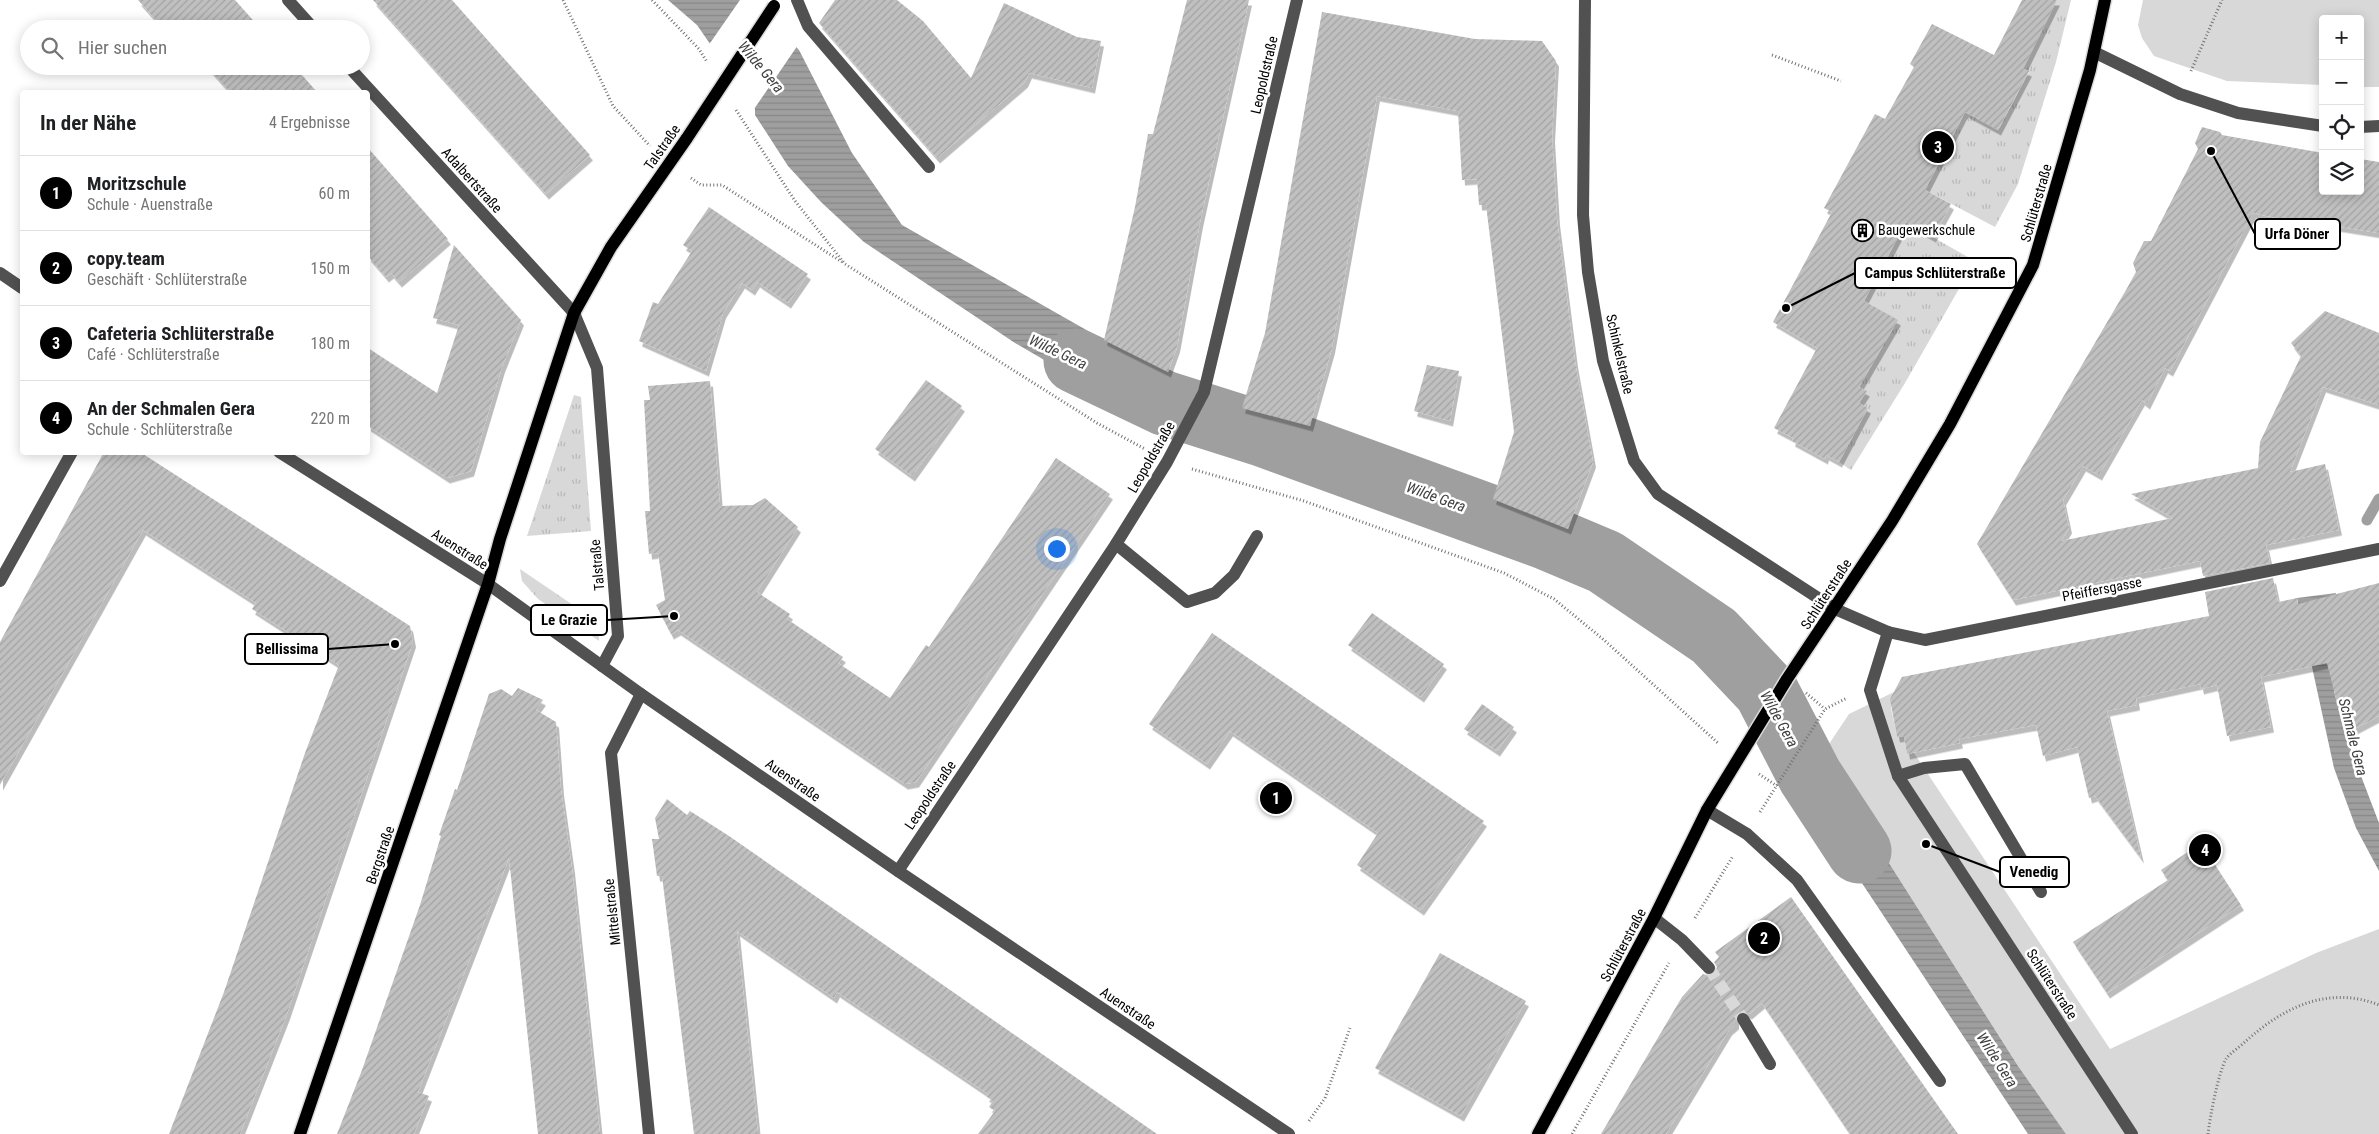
<!DOCTYPE html>
<html lang="de">
<head>
<meta charset="utf-8">
<style>
  body { margin:0; font-family:"Roboto Condensed",sans-serif; background:#f2f2f2; color:#202124 }
  .controls { position:absolute; right:15px; top:15px; display:grid; overflow:hidden; border-radius:5px; box-shadow:0 2px 12px #0003 }
  .controls button { width:45px; height:45px; display:grid; place-items:center; padding:0; border:0; border-bottom:1px solid #e0e0e0; background:#fff; color:#202124; font:25px sans-serif }
  .you { position:absolute; left:1056px; top:548px; width:18px; height:18px; margin:-12px; border:4px solid #fff; border-radius:50%; background:#1a73e8; box-shadow:0 0 0 8px #1a73e833 }
  .badge { display:grid; place-items:center; width:32px; height:32px; border-radius:50%; background:#000; color:#fff; font-size:16px; font-weight:700 }
  .pin { position:absolute; translate:-50% -50%; border:2px solid #fff; box-shadow:0 1px 5px #0006 }
  .list { margin:0; padding:0; list-style:none }
  h2 { display:flex; justify-content:space-between; align-items:center; height:65px; margin:0; padding:0 20px; font-size:21px }
  h2 small { font-size:16px; font-weight:400; color:#757577 }
  .list li { display:grid; grid-template-columns:32px 1fr auto; gap:15px; align-items:center; box-sizing:border-box; height:75px; padding:0 20px; border-top:1px solid #e0e0e0 }
  .list b { display:block; font-size:19px; white-space:nowrap }
  .list p { margin:0; font-size:16px; white-space:nowrap; color:#757577 }
  .list em { font-size:16px; font-style:normal; color:#757577 }
  .icon { flex:none; width:28px; height:28px; fill:none; stroke:currentColor; stroke-width:2; stroke-linecap:round; stroke-linejoin:round }
  .map { position:relative; flex:none; width:2379px; height:1134px; overflow:hidden }
  .search { position:absolute; background:#fff; box-shadow:0 2px 12px #0003; left:20px; top:20px; width:350px; height:55px; display:flex; align-items:center; gap:12px; box-sizing:border-box; padding:0 18px; border-radius:28px; color:#757577; font-size:19px }
  .panel { position:absolute; background:#fff; box-shadow:0 2px 12px #0003; left:20px; top:90px; width:350px; height:365px; border-radius:5px }
  .map>svg:first-child { display:block }
  .grass { fill:url(#grass-tufts) }
  .park { fill:#d8d8d8 }
  .water { fill:url(#water-rules) }
  .pier { fill:#fff }
  .lines { fill:none; stroke-linecap:round; stroke-linejoin:round }
  .stream { stroke:#9f9f9f; stroke-width:11 }
  .river { stroke:#9f9f9f; stroke-width:65 }
  .building { fill:url(#building-hatch); filter:url(#shadow) }
  .minor-tunnel { stroke:#d9d9d9; stroke-width:12; stroke-dasharray:12 6; stroke-linecap:butt }
  .major-casing { stroke:#dbdbdb; stroke-width:15 }
  .path { stroke:#737373; stroke-width:3; stroke-dasharray:1 2.5; stroke-linecap:butt }
  .minor { stroke:#515151; stroke-width:12 }
  .major { stroke:#000; stroke-width:12 }
  .major-bridge-casing { stroke:#dbdbdb; stroke-width:15; stroke-linecap:butt }
  .major-bridge { stroke:#000; stroke-width:12 }
  .labels { text-anchor:middle; stroke-width:5; stroke-linejoin:round; paint-order:stroke }
  .street-label { font-size:14px; fill:#000; stroke:#fff }
  .poi-label { font-size:14px; fill:#000; stroke:#fff; text-anchor:start }
  .water-label { font-size:15px; font-style:italic; fill:#404040; stroke:#fff }
  .leader { fill:none; stroke:#000; stroke-width:2 }
  .callout-dot { fill:#000; stroke:#fff; stroke-width:2 }
  .callout { fill:#fff; stroke:#000; stroke-width:2 }
  .callout-label { font-size:15px; text-anchor:middle; font-weight:bold; fill:#000 }
</style>
</head>
<body>
<div class="map">
<svg width="2379" height="1134" viewBox="0 0 2379 1134">
  <defs>
    <pattern id="grass-tufts" width="24" height="20" patternUnits="userSpaceOnUse" patternTransform="scale(1.25)"><rect width="24" height="20" fill="#d8d8d8"/><path d="M3 7l-1-3M5 7V3M7 7l1-3M15 17l-1-3M17 17v-4M19 17l1-3" fill="none" stroke="#b8b8b8"/></pattern>
    <pattern id="water-rules" width="6" height="5" patternUnits="userSpaceOnUse" patternTransform="scale(1.25)"><rect width="6" height="5" fill="#9f9f9f"/><path d="M0 2.5h6" fill="none" stroke="#878787"/></pattern>
    <pattern id="building-hatch" width="6" height="6" patternUnits="userSpaceOnUse" patternTransform="scale(1.25)"><rect width="6" height="6" fill="#c0c0c0"/><path d="M-1 1l2-2M0 6l6-6M5 7l2-2" fill="none" stroke="#a3a3a3"/></pattern>
    <filter id="shadow"><feDropShadow dx="3" dy="5.5" stdDeviation="0" flood-color="#0004"/></filter>
  </defs>
  <rect width="100%" height="100%" fill="#fff"/>
  <g class="grass">
    <path d="M2057 0H2071L2056 62 2018 184 1995 227 1925 190 1965 112 1999 129 2029 72 2020 67Z"/>
    <path d="M1906 222 1975 261 1905 383 1851 470 1839 462 1868 408 1859 403 1866 391 1859 387 1897 321 1864 301Z"/>
    <path d="M574 395 581 397 591 531 527 536Z"/>
    <path d="M520 569 598 622 599 641 538 599 522 581Z"/>
  </g>
  <g class="park">
    <path d="M2143 0H2379V87H2360V19H2323V85L2227 81 2154 56 2142 38 2138 25Z"/>
    <path d="M1894 692 1891 708 1897 737 1904 736 1907 754 1914 753 2110 1049 2316 953 2379 929V1134H2066L2018 1066 1821 756 1849 714Z"/>
  </g>
  <g class="water">
    <path d="M668 0H754L799 50 852 153 902 225 1104 340 1168 372 1150 419 1137 414 1015 343 864 242 821 202 788 166 755 115V109L697 25Z"/>
    <path d="M2336 593 2332 652 2334 691 2345 734 2379 823V871L2356 828 2334 768 2297 598Z"/>
    <path d="M1821 756 2018 1066 2066 1134H2028L1801 791Z"/>
  </g>
  <path class="pier" d="M740 0H757L798 45 752 112 708 46Z"/>
  <g class="lines">
    <path class="stream" d="M2367 520 2379 499"/>
    <path class="river" d="M1076 361 1164 403 1262 434 1548 538 1605 562 1714 636 1766 691 1810 776 1859 851"/>
  </g>
  <g class="building">
    <path d="M138 0H235L261 29H164Z"/>
    <path d="M373 0H452L590 155 546 194Z"/>
    <path d="M835 0H897L923 21 971 78 1004 3 1077 37 1101 41 1092 88 1029 73 1025 82 937 158 819 23Z"/>
    <path d="M1187 0H1249L1200 222 1177 347 1168 372 1104 340 1135 207 1148 134H1153Z"/>
    <path d="M2022 0H2057L2023 69 2029 71 1998 130 1965 112 1925 190 1951 204 1933 237 1906 222 1864 301 1898 320 1859 387 1867 391 1859 403 1868 408 1839 462 1826 455 1825 459 1792 441 1793 438 1774 428 1817 348 1773 322 1832 212 1824 208 1875 114 1885 119 1914 67 1910 64 1932 24 1994 55Z"/>
    <path d="M1322 12 1475 39 1542 41 1556 61 1552 137 1557 220 1575 362 1593 462 1568 529 1493 499 1514 432 1486 205H1479L1477 179 1462 180 1458 111 1377 96 1332 348 1310 426 1242 408 1265 333Z"/>
    <path d="M207 66H294L317 92H230Z"/>
    <path d="M2202 127 2220 132 2222 135 2323 153V191H2360V159L2379 162V233L2329 225 2328 229 2253 213 2170 371 2165 368 2147 404 2142 400 2099 475 2083 466 2063 500 2069 528 2061 541 2173 518 2131 494 2258 468 2260 442 2301 356 2291 343 2325 311 2379 333V405L2323 387 2290 472 2325 464 2339 530 2266 545 2270 563 2203 576 2200 561 2013 600 1977 544 2126 290 2136 272 2133 263 2144 241H2151L2198 149 2195 143Z"/>
    <path d="M368 148 448 239 399 282 391 273 386 277 368 256Z"/>
    <path d="M709 207 808 274 788 303 757 282 752 290 742 283 723 313 706 371 639 341 653 302 658 304 692 251 683 245Z"/>
    <path d="M454 245 521 320 502 367 471 471 447 478 368 426V348L437 393 459 325 433 318Z"/>
    <path d="M1427 365 1459 371 1450 421 1414 411Z"/>
    <path d="M926 380 962 406 912 476 875 449Z"/>
    <path d="M710 381 720 506 753 505 765 498 798 527 757 592 790 614 787 619 843 657 838 663 890 698 926 645 929 647 1056 458 1110 494 916 782 905 784 678 630 671 634 656 605 665 600 658 553 649 554 645 511H650L644 400H650L648 386Z"/>
    <path d="M104 452H140L410 626 413 642 287 1014 240 1134H169L224 992 305 753 339 665 252 609 256 603 143 530 0 785V642Z"/>
    <path d="M2273 578 2278 602 2297 598 2298 604 2379 583V716L2345 734 2327 663 2261 677 2271 727 2227 736 2217 685 2201 689 2200 684 2136 698 2137 705 2107 711 2141 858 2095 796 2089 798 2077 747 2043 756 2036 725 1959 739 1960 743 1907 754 1904 736 1897 737 1890 699 1902 677 2209 616 2205 592Z"/>
    <path d="M1372 613 1444 664 1421 697 1348 645Z"/>
    <path d="M1212 633 1484 821 1421 910 1357 865 1378 833 1230 731 1207 764 1149 724Z"/>
    <path d="M518 688 543 700 536 710 556 722 561 790 572 868 600 1134H538L509 858 418 1092 429 1096 414 1134H337L362 1070 420 905 441 836 439 835 455 789 457 790 489 694 501 689 512 696Z"/>
    <path d="M1482 704 1514 727 1497 751 1464 729Z"/>
    <path d="M667 799 687 815 690 811 729 836 1157 1134H978L995 1111 989 1107 993 1101 986 1096 988 1094 837 992 834 998 737 931 758 1134H694L662 876H657L652 839H659L655 818Z"/>
    <path d="M2201 843 2241 905 2107 993 2073 942 2168 880 2161 870Z"/>
    <path d="M1791 897 1958 1134H1850L1762 1003 1749 1014 1742 1011 1736 1015V1024L1729 1030 1666 1134H1601L1682 997 1703 974 1710 976 1715 973 1717 967 1714 962 1719 957 1715 952Z"/>
    <path d="M1440 953 1526 1001 1461 1116 1375 1068Z"/>
  </g>
  <g class="lines">
    <path class="minor-tunnel" d="M1709 968 1743 1019"/>
    <defs>
      <g id="major">
        <path d="M300 1134 488 584 500 539 574 313 611 247 687 138"/>
        <path d="M1538 1134 1654 918 1707 810 1787 679 1892 521 1950 424 2033 265 2090 70 2105 0"/>
      </g>
    </defs>
    <use href="#major" class="major-casing"/>
    <g class="path">
      <path d="M563 0 613 106 650 146"/>
      <path d="M652 0 699 49 707 62"/>
      <path d="M1772 55 1841 81"/>
      <path d="M2191 71 2222 0"/>
      <path d="M736 110 795 201 845 264 1097 423 1145 449"/>
      <path d="M691 178 701 185H722L842 262"/>
      <path d="M1192 469 1304 501 1504 573 1554 599 1604 640 1718 743"/>
      <path d="M1806 693 1825 709"/>
      <path d="M1759 774 1777 786"/>
      <path d="M1760 812 1825 709 1847 698"/>
      <path d="M1695 918 1733 856"/>
      <path d="M1309 1121 1325 1098 1350 1028"/>
      <path d="M1572 1134 1669 963"/>
      <path d="M2208 1134C2210 1117 2218 1074 2226 1059 2230 1053 2240 1047 2246 1041 2284 1007 2329 985 2379 1005"/>
    </g>
    <g class="minor">
      <path d="M288 0 314 29"/>
      <path d="M797 0 808 26 929 167"/>
      <path d="M1585 0 1583 215 1588 272 1603 361 1634 461 1658 494 1835 609 1888 632 1925 640 2379 549"/>
      <path d="M2094 52 2180 94 2238 113 2323 126"/>
      <path d="M348 66 574 313 597 368 618 636 602 666"/>
      <path d="M2360 127 2379 126"/>
      <path d="M0 273 22 288"/>
      <path d="M279 452 488 584 641 694 898 871 1289 1134"/>
      <path d="M1116 544 1187 602 1215 593 1234 575 1257 536"/>
      <path d="M0 581 72 452"/>
      <path d="M1888 632 1870 690 1898 776 2132 1134"/>
      <path d="M641 694 611 753 649 1134"/>
      <path d="M1898 776 1924 768 1965 764 2041 892"/>
      <path d="M1707 810 1747 834 1797 880 1940 1081"/>
      <path d="M898 871 1116 544 1167 462 1204 392 1297 0"/>
      <path d="M1654 918 1682 940 1709 968"/>
      <path d="M1743 1019 1770 1064"/>
    </g>
    <use href="#major" class="major"/>
    <defs>
      <path id="major-bridge" d="M687 138 774 6"/>
    </defs>
    <use href="#major-bridge" class="major-bridge-casing"/>
    <use href="#major-bridge" class="major-bridge"/>
  </g>
  <defs>
    <symbol id="building-ring" viewBox="-11 -11 22 22"><circle r="9.5" fill="#fff" stroke="#000" stroke-width="1.5"/><path d="M-4-6H4V6H1V3H-1V6H-4ZM-2.5-4.3h1.7v1.8h-1.7ZM.8-4.3h1.7v1.8H.8ZM-2.5-1h1.7V.8h-1.7ZM.8-1h1.7V.8H.8Z" fill="#000"/></symbol>
  </defs>
  <g fill-rule="evenodd">
    <use href="#building-ring" x="1850" y="218" width="25" height="25"/>
  </g>
  <g class="labels">
    <g class="street-label">
      <text transform="translate(1264 75) rotate(-77)" y="5">Leopoldstraße</text>
      <text transform="translate(662 147) rotate(-55)" y="5">Talstraße</text>
      <text transform="translate(472 180) rotate(48)" y="5">Adalbertstraße</text>
      <text transform="translate(2036 203) rotate(-74)" y="5">Schlüterstraße</text>
      <text transform="translate(1620 354) rotate(77)" y="5">Schinkelstraße</text>
      <text transform="translate(1151 457) rotate(-60)" y="5">Leopoldstraße</text>
      <text transform="translate(460 549) rotate(32)" y="5">Auenstraße</text>
      <text transform="translate(597 565) rotate(-95)" y="5">Talstraße</text>
      <text transform="translate(2102 589) rotate(-11)" y="5">Pfeiffersgasse</text>
      <text transform="translate(1826 594) rotate(-57)" y="5">Schlüterstraße</text>
      <text transform="translate(793 780) rotate(35)" y="5">Auenstraße</text>
      <text transform="translate(930 795) rotate(-56)" y="5">Leopoldstraße</text>
      <text transform="translate(380 855) rotate(-71)" y="5">Bergstraße</text>
      <text transform="translate(612 912) rotate(-96)" y="5">Mittelstraße</text>
      <text transform="translate(1623 945) rotate(-62)" y="5">Schlüterstraße</text>
      <text transform="translate(2052 984) rotate(57)" y="5">Schlüterstraße</text>
      <text transform="translate(1128 1008) rotate(34)" y="5">Auenstraße</text>
    </g>
    <g class="poi-label">
      <text x="1878" y="235">Baugewerkschule</text>
    </g>
    <g class="water-label">
      <text transform="translate(761 67) rotate(50)" y="5">Wilde Gera</text>
      <text transform="translate(1058 352) rotate(25)" y="5">Wilde Gera</text>
      <text transform="translate(1436 497) rotate(20)" y="5">Wilde Gera</text>
      <text transform="translate(1779 719) rotate(61)" y="5">Wilde Gera</text>
      <text transform="translate(2353 737) rotate(76)" y="5">Schmale Gera</text>
      <text transform="translate(1997 1060) rotate(57)" y="5">Wilde Gera</text>
    </g>
  </g>
  <path class="leader" d="M2211 151L2255 234M1786 308L1855 273M674 616L607 620M395 644L328 649M1926 844L2000 872"/>
  <g class="callout-dot">
    <circle cx="2211" cy="151" r="5"/>
    <circle cx="1786" cy="308" r="5"/>
    <circle cx="674" cy="616" r="5"/>
    <circle cx="395" cy="644" r="5"/>
    <circle cx="1926" cy="844" r="5"/>
  </g>
  <g class="callout">
    <rect x="2255" y="219" width="85" height="30" rx="5"/>
    <rect x="1855" y="258" width="161" height="30" rx="5"/>
    <rect x="531" y="605" width="76" height="30" rx="5"/>
    <rect x="245" y="634" width="83" height="30" rx="5"/>
    <rect x="2000" y="857" width="69" height="30" rx="5"/>
  </g>
  <g class="callout-label">
    <text x="2297" y="239">Urfa Döner</text>
    <text x="1935" y="278">Campus Schlüterstraße</text>
    <text x="569" y="625">Le Grazie</text>
    <text x="287" y="654">Bellissima</text>
    <text x="2034" y="877">Venedig</text>
  </g>
</svg>
<div class="controls">
<button>+</button>
<button>−</button>
<button><svg class="icon" aria-label="locate" viewBox="0 0 24 24"><circle cx="12" cy="12" r="6"/><path d="M12 2v4M12 18v4M2 12h4M18 12h4"/></svg></button>
<button><svg class="icon" aria-label="layers" viewBox="0 0 24 24"><path d="M12 4l9 5-9 5-9-5zM3 14l9 5 9-5"/></svg></button>
</div>
<div class="you"></div>
<div class="pin badge" style="left:1276px;top:798px">1</div>
<div class="pin badge" style="left:1764px;top:938px">2</div>
<div class="pin badge" style="left:1938px;top:147px">3</div>
<div class="pin badge" style="left:2205px;top:850px">4</div>
<div class="search"><svg class="icon" aria-label="search" viewBox="0 0 24 24"><circle cx="10" cy="10" r="6"/><path d="M15 15l6 6"/></svg>Hier suchen</div>
<section class="panel">
<h2>In der Nähe<small>4 Ergebnisse</small></h2>
<ul class="list">
<li><span class="badge">1</span><div><b>Moritzschule</b><p>Schule · Auenstraße</p></div><em>60 m</em></li>
<li><span class="badge">2</span><div><b>copy.team</b><p>Geschäft · Schlüterstraße</p></div><em>150 m</em></li>
<li><span class="badge">3</span><div><b>Cafeteria Schlüterstraße</b><p>Café · Schlüterstraße</p></div><em>180 m</em></li>
<li><span class="badge">4</span><div><b>An der Schmalen Gera</b><p>Schule · Schlüterstraße</p></div><em>220 m</em></li>
</ul>
</section>
</div>
</body>
</html>
